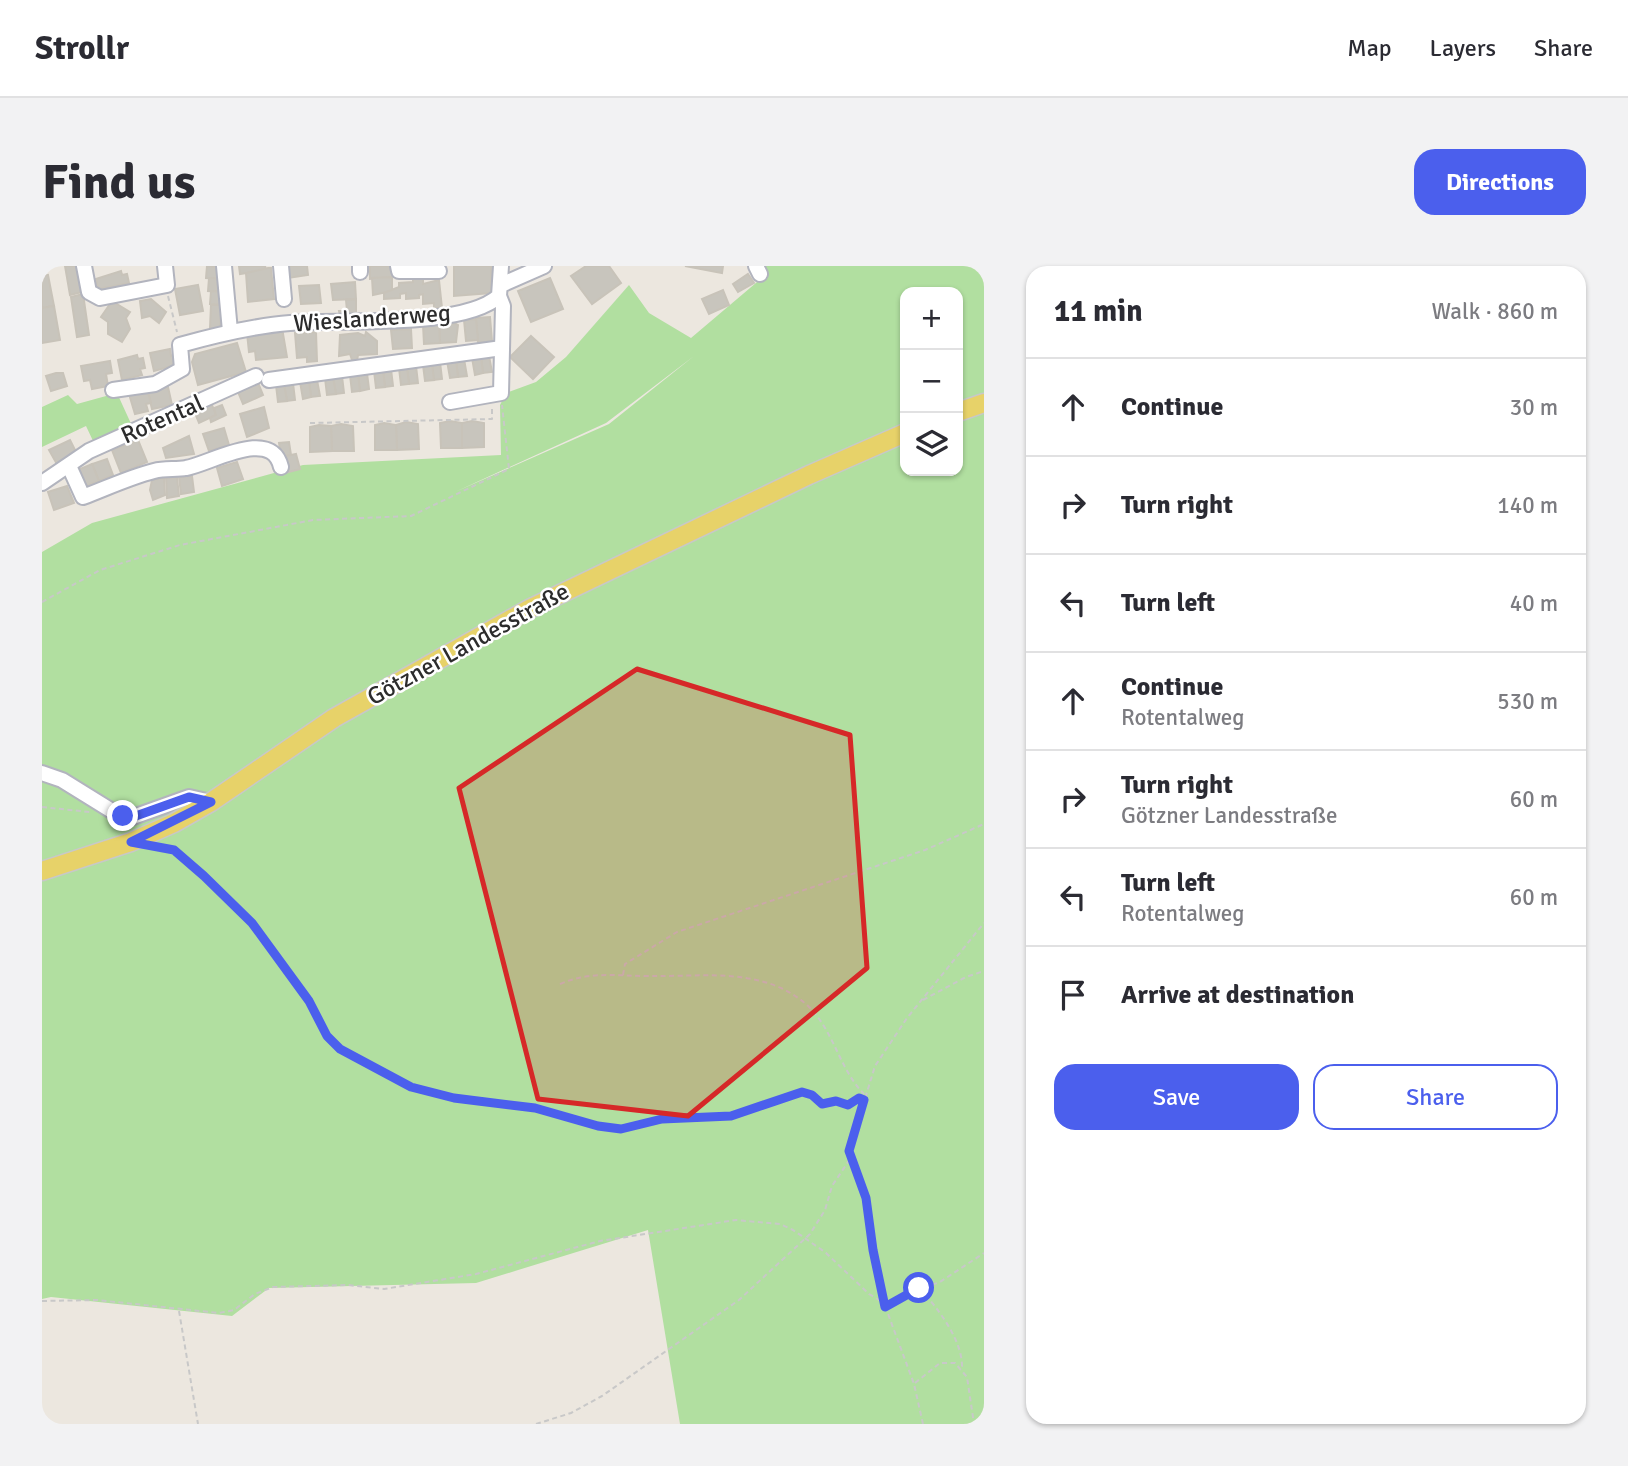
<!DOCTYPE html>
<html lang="en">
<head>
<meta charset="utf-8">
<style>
  body { margin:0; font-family:Signika,sans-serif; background:#f2f2f3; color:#2b2b33 }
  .controls { position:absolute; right:21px; top:21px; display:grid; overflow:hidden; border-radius:14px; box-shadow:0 2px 5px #0004 }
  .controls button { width:63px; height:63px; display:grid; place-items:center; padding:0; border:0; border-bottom:2px solid #e1e1e2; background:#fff; color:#2b2b33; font:35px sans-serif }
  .stop { position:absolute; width:21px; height:21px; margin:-16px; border:5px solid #4b5fed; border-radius:50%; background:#fff }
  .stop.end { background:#4b5fed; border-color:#fff; box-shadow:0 2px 7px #0008 }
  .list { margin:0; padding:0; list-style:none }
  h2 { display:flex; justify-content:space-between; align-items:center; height:91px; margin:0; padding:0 28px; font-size:30px }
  h2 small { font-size:23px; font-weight:400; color:#7c7c81 }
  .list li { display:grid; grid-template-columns:46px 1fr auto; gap:21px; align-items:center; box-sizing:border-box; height:98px; padding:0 28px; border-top:2px solid #e1e1e2 }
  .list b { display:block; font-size:26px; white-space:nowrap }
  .list p { margin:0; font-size:23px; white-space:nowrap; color:#7c7c81 }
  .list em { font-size:23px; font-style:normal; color:#7c7c81 }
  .actions { display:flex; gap:14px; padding:21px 28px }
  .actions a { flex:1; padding:16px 0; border:2px solid #4b5fed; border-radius:21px; text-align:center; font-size:24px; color:#4b5fed }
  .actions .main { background:#4b5fed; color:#fff }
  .icon { flex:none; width:38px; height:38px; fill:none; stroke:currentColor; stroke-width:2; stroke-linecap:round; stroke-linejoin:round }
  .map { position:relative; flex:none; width:942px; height:1158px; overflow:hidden; border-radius:21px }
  header { display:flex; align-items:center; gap:42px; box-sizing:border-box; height:98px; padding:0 35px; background:#fff; border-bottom:2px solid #e1e1e2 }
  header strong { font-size:33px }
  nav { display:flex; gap:38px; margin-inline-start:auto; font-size:24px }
  .intro { display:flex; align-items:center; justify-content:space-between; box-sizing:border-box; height:168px; padding:0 42px }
  h1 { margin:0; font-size:49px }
  .button { padding:18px 32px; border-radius:21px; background:#4b5fed; color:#fff; font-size:24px; font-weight:700 }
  main { display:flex; gap:42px; padding:0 42px }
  aside { flex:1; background:#fff; border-radius:21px; box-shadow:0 2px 5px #0004 }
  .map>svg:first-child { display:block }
  .green { fill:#b1dfa0; fill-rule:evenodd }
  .building { fill:#c8c5bd; stroke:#c8c3b9; stroke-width:2 }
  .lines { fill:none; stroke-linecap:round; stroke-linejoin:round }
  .minor-casing { stroke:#b2b4be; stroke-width:18 }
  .major-casing { stroke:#c8c8c8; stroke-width:21 }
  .path { stroke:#c8c8c8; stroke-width:2; stroke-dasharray:5 3.5; stroke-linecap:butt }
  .minor { stroke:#fff; stroke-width:14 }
  .major { stroke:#e7d269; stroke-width:18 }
  .route { stroke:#4b5fed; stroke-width:9 }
  .marked { fill:#d62828; fill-opacity:0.2; stroke:#d62828; stroke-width:5; stroke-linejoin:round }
  .labels { text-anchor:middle; stroke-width:5; stroke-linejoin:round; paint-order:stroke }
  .street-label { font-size:24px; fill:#2c2c2c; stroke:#fff }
</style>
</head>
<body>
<header>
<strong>Strollr</strong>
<nav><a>Map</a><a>Layers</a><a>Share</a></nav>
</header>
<div class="intro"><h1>Find us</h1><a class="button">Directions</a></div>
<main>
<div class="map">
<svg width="942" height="1158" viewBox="0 0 942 1158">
  <rect width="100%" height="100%" fill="#ece7df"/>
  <g class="green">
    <path d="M715 0H942V1158H638L606 964 434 1017 227 1022 190 1050 9 1031 0 1033V286L50 257 261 199 459 189 458 139 464 127 494 116 524 91 587 19 607 47 649 72 721 11ZM863 26H916V205H863ZM652 90 567 158 413 226 564 157Z"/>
    <path d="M75 127 91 162 52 177 44 160 0 181V141L26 129 35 138Z"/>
  </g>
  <g class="building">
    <path d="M23 0H36L40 26 28 29Z"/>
    <path d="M165 0 179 1 178 13 164 12Z"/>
    <path d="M197 0H223L224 4 198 8Z"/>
    <path d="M244 0H265L266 9 245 12Z"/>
    <path d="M328 0H350L351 11 328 13Z"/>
    <path d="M412 0H449V27L412 30Z"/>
    <path d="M544 0H567L579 17 550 38 529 10Z"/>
    <path d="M643 0H681L680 7Z"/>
    <path d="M226 2H229L232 33 206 36 204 7Z"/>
    <path d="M79 5 80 9 85 8 87 17 56 23 54 13Z"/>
    <path d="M706 8 712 17 696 26 691 18Z"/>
    <path d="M6 9 12 40 0 42V10Z"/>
    <path d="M350 11V25L331 29 330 12Z"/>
    <path d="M167 12 181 13 180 26 166 25Z"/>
    <path d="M371 12H381V18L397 14 400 42H392V37L381 38V28L377 29V32L364 33V27L358 28V32L342 33V27L357 21V17L371 16Z"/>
    <path d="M508 12 521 43 489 56 476 25Z"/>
    <path d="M313 16 314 33 291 34 289 18Z"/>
    <path d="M156 19 161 45 138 49 133 23Z"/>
    <path d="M277 19 279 37 259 38 257 20Z"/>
    <path d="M681 24 687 39 667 48 660 33Z"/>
    <path d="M169 25 183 26 182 39 168 38Z"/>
    <path d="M41 28 47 69 35 71 29 31Z"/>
    <path d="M109 33 124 46 117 57 108 50 100 52 98 35Z"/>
    <path d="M314 33V50H298L297 45H305L304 34Z"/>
    <path d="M70 35 88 46 84 52 88 63 80 76 66 68V56L59 51Z"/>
    <path d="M169 39H180L178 63 168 62Z"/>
    <path d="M12 40 18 74 0 77V42Z"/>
    <path d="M448 51 450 75 436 77 434 52Z"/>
    <path d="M434 53 436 74 424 75 422 54Z"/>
    <path d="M412 57 416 59 414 76 398 77 397 58Z"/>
    <path d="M397 58 398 77 382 78 381 59Z"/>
    <path d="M240 62 245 91 214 94 213 85 207 86 205 67Z"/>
    <path d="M369 63 370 82 351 83 349 64Z"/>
    <path d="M274 66 275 95 265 96V91L255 92 253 67Z"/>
    <path d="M324 66 335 75V88L316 89 315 95 310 94 308 88 297 90 298 69 316 67 323 70Z"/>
    <path d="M489 70 512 91 491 113 468 91Z"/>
    <path d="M195 77 204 106 156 119 150 96 153 88Z"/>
    <path d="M128 83 129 90 135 89 137 98 112 105 108 87Z"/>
    <path d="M95 89 96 93 101 92 103 102 98 103 100 109 80 114 76 94Z"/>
    <path d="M447 90 450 106 441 107 439 91Z"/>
    <path d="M439 91 441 107 433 109 430 92Z"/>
    <path d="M422 93 425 110 416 111 414 94Z"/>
    <path d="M414 94 416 111 408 112 405 95Z"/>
    <path d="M68 95 70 107 64 108 66 120 50 123 48 114 42 115 39 100Z"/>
    <path d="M398 96 400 113 392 114 390 98Z"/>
    <path d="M390 98 392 114 383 115 381 99Z"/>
    <path d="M374 100 376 117 367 118 365 101Z"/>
    <path d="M365 101 367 118 359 119 357 102Z"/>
    <path d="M349 103 351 120 343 121 341 104Z"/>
    <path d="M341 104 343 121 334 122 332 105Z"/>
    <path d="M14 107H21L25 120 9 125 4 110Z"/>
    <path d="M325 107 327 123 318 125 316 108Z"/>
    <path d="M316 108 318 125 310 126 308 109Z"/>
    <path d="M300 110 302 127 294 128 291 111Z"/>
    <path d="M291 111 294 128 285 129 283 112Z"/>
    <path d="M214 112 221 129 201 138 194 121Z"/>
    <path d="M275 114 278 130 269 131 267 115Z"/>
    <path d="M267 115 269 131 261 133 258 116Z"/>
    <path d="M251 117 253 134 245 135 242 118Z"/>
    <path d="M242 118 245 135 236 136 234 119Z"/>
    <path d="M126 121 130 139 110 143 106 126Z"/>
    <path d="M101 124 102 128 106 127 109 137 104 138 106 145 93 148 87 128Z"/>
    <path d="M168 134 174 149 157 157 151 142Z"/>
    <path d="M180 139 184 149 169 156 168 152 174 149 172 142Z"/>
    <path d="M222 141 227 162 205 171 198 148Z"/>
    <path d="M408 155 420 157V182H399L398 157Z"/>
    <path d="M430 155 442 157V181L420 182V157Z"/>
    <path d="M364 156 376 158 377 183 355 184 354 159Z"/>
    <path d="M342 157 354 159 355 184H333V159Z"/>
    <path d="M299 158 311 160 312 185H290L289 160Z"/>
    <path d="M277 159 289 160 290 185 268 186V161Z"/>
    <path d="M182 162 187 179 167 185 161 168Z"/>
    <path d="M147 170 152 188 124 192 121 182Z"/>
    <path d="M28 174 34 186 16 200 7 184Z"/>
    <path d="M96 174 105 196 79 207 70 184Z"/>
    <path d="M247 176 249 189 239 191 237 177Z"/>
    <path d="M254 188 258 203 243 207 239 191Z"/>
    <path d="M65 193 71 209 57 215 50 198Z"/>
    <path d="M195 196 201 213 180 220 175 202Z"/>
    <path d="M50 198 57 215 44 220 38 203Z"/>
    <path d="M150 210 152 226 139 228 137 211Z"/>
    <path d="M135 211 137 230 125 232 124 212Z"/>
    <path d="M122 212 123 229 111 234 108 224 110 214Z"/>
    <path d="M25 220 32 237 12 244 6 226Z"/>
  </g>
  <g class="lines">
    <defs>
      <g id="minor">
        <path d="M42 0 47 26 58 32 125 19 123 0"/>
        <path d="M182 0 188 65"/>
        <path d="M239 0 242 33"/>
        <path d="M318 0V6"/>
        <path d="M356 0 357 5H397"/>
        <path d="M714 0 718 8"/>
        <path d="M459 19 502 0"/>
        <path d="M227 114 460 82"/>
        <path d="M71 124 113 118 140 103 138 79C174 69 210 60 248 57 297 53 421 63 457 30L459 0"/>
        <path d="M408 136 459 127 461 40 457 30"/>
        <path d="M27 200 41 231C65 222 88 211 112 205 123 202 134 204 144 202 168 198 229 160 239 201"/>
        <path d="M0 217 47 185 214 110"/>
        <path d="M0 507 20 514 70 545 91 551 147 531 169 536"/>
      </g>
      <g id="major">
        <path d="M916 146 942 137"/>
        <path d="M0 605 89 576 132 557 169 536 292 452 487 343 767 209 863 167"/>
      </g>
    </defs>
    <use href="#minor" class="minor-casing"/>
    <use href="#major" class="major-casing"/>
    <g class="path">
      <path d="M126 30 135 66"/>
      <path d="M268 157 450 153V140"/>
      <path d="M0 336 58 304 138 279 271 254 369 250 467 203 460 139"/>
      <path d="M0 541 48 546"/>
      <path d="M119 579 132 584 162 610 210 657 267 735 285 770 298 783 369 821 412 832 493 842 556 860 579 863 620 853 689 850 760 826 770 829 780 838 794 835 806 839 817 832 822 834"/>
      <path d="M581 709 583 698 635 666 883 584 942 558"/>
      <path d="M518 718C548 705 574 710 607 710 660 711 721 700 765 739 792 764 797 803 822 828"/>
      <path d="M881 734 924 711 942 705"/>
      <path d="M878 1023C896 1042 921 1075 920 1102"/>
      <path d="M0 1035 55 1034 177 1047 192 1044 213 1028 231 1021 306 1019 342 1023 434 1008 558 975 694 954 738 958 751 964 783 986 827 1028 842 1037"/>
      <path d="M844 1040 866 1027 898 1016 942 987"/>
      <path d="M137 1045 156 1158"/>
      <path d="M873 1117 898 1097H913L925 1111 932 1158"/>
      <path d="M494 1158 529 1147 560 1130 697 1034 768 968 783 944 790 920 808 893"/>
      <path d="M881 1158 872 1118 842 1037 824 932 808 893 807 885 833 800 865 752 942 657"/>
    </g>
    <use href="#minor" class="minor"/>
    <use href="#major" class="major"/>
  </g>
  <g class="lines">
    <path class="route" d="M81 550 91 551 147 531 169 536 89 576 132 584 162 610 210 657 267 735 285 770 298 783 369 821 412 832 493 842 556 860 579 863 620 853 689 850 760 826 770 829 780 838 794 835 806 839 817 832 822 834 807 885 824 932 831 984 843 1041 877 1022"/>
  </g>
  <path class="marked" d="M595 403 808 469 825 702 646 850 496 833 417 522Z"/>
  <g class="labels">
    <g class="street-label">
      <text transform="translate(330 52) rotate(-4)" y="8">Wieslanderweg</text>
      <text transform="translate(120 153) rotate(-24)" y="8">Rotental</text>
      <text transform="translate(426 378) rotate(-29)" y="8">Götzner Landesstraße</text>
    </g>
  </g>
</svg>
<div class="controls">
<button>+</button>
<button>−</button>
<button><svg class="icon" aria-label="layers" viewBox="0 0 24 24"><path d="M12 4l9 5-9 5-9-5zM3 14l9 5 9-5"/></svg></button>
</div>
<div class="stop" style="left:877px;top:1022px"></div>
<div class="stop end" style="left:81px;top:550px"></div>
</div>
<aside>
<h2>11 min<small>Walk · 860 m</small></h2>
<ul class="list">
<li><svg class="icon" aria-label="ahead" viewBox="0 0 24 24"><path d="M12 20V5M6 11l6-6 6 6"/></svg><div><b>Continue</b></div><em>30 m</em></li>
<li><svg class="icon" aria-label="right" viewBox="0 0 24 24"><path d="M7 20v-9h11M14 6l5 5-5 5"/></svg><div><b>Turn right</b></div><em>140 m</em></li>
<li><svg class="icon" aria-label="left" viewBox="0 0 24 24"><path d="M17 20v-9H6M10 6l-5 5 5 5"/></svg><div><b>Turn left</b></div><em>40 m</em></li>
<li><svg class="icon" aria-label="ahead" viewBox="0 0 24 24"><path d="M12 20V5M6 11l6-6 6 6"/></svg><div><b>Continue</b><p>Rotentalweg</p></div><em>530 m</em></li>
<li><svg class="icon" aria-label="right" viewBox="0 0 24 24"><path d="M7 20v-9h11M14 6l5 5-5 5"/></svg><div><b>Turn right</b><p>Götzner Landesstraße</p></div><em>60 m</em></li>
<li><svg class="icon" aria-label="left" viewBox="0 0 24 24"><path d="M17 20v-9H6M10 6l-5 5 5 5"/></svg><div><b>Turn left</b><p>Rotentalweg</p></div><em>60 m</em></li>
<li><svg class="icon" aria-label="arrive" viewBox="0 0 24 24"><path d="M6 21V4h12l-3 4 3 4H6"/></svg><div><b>Arrive at destination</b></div></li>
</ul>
<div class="actions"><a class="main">Save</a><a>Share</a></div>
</aside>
</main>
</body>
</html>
